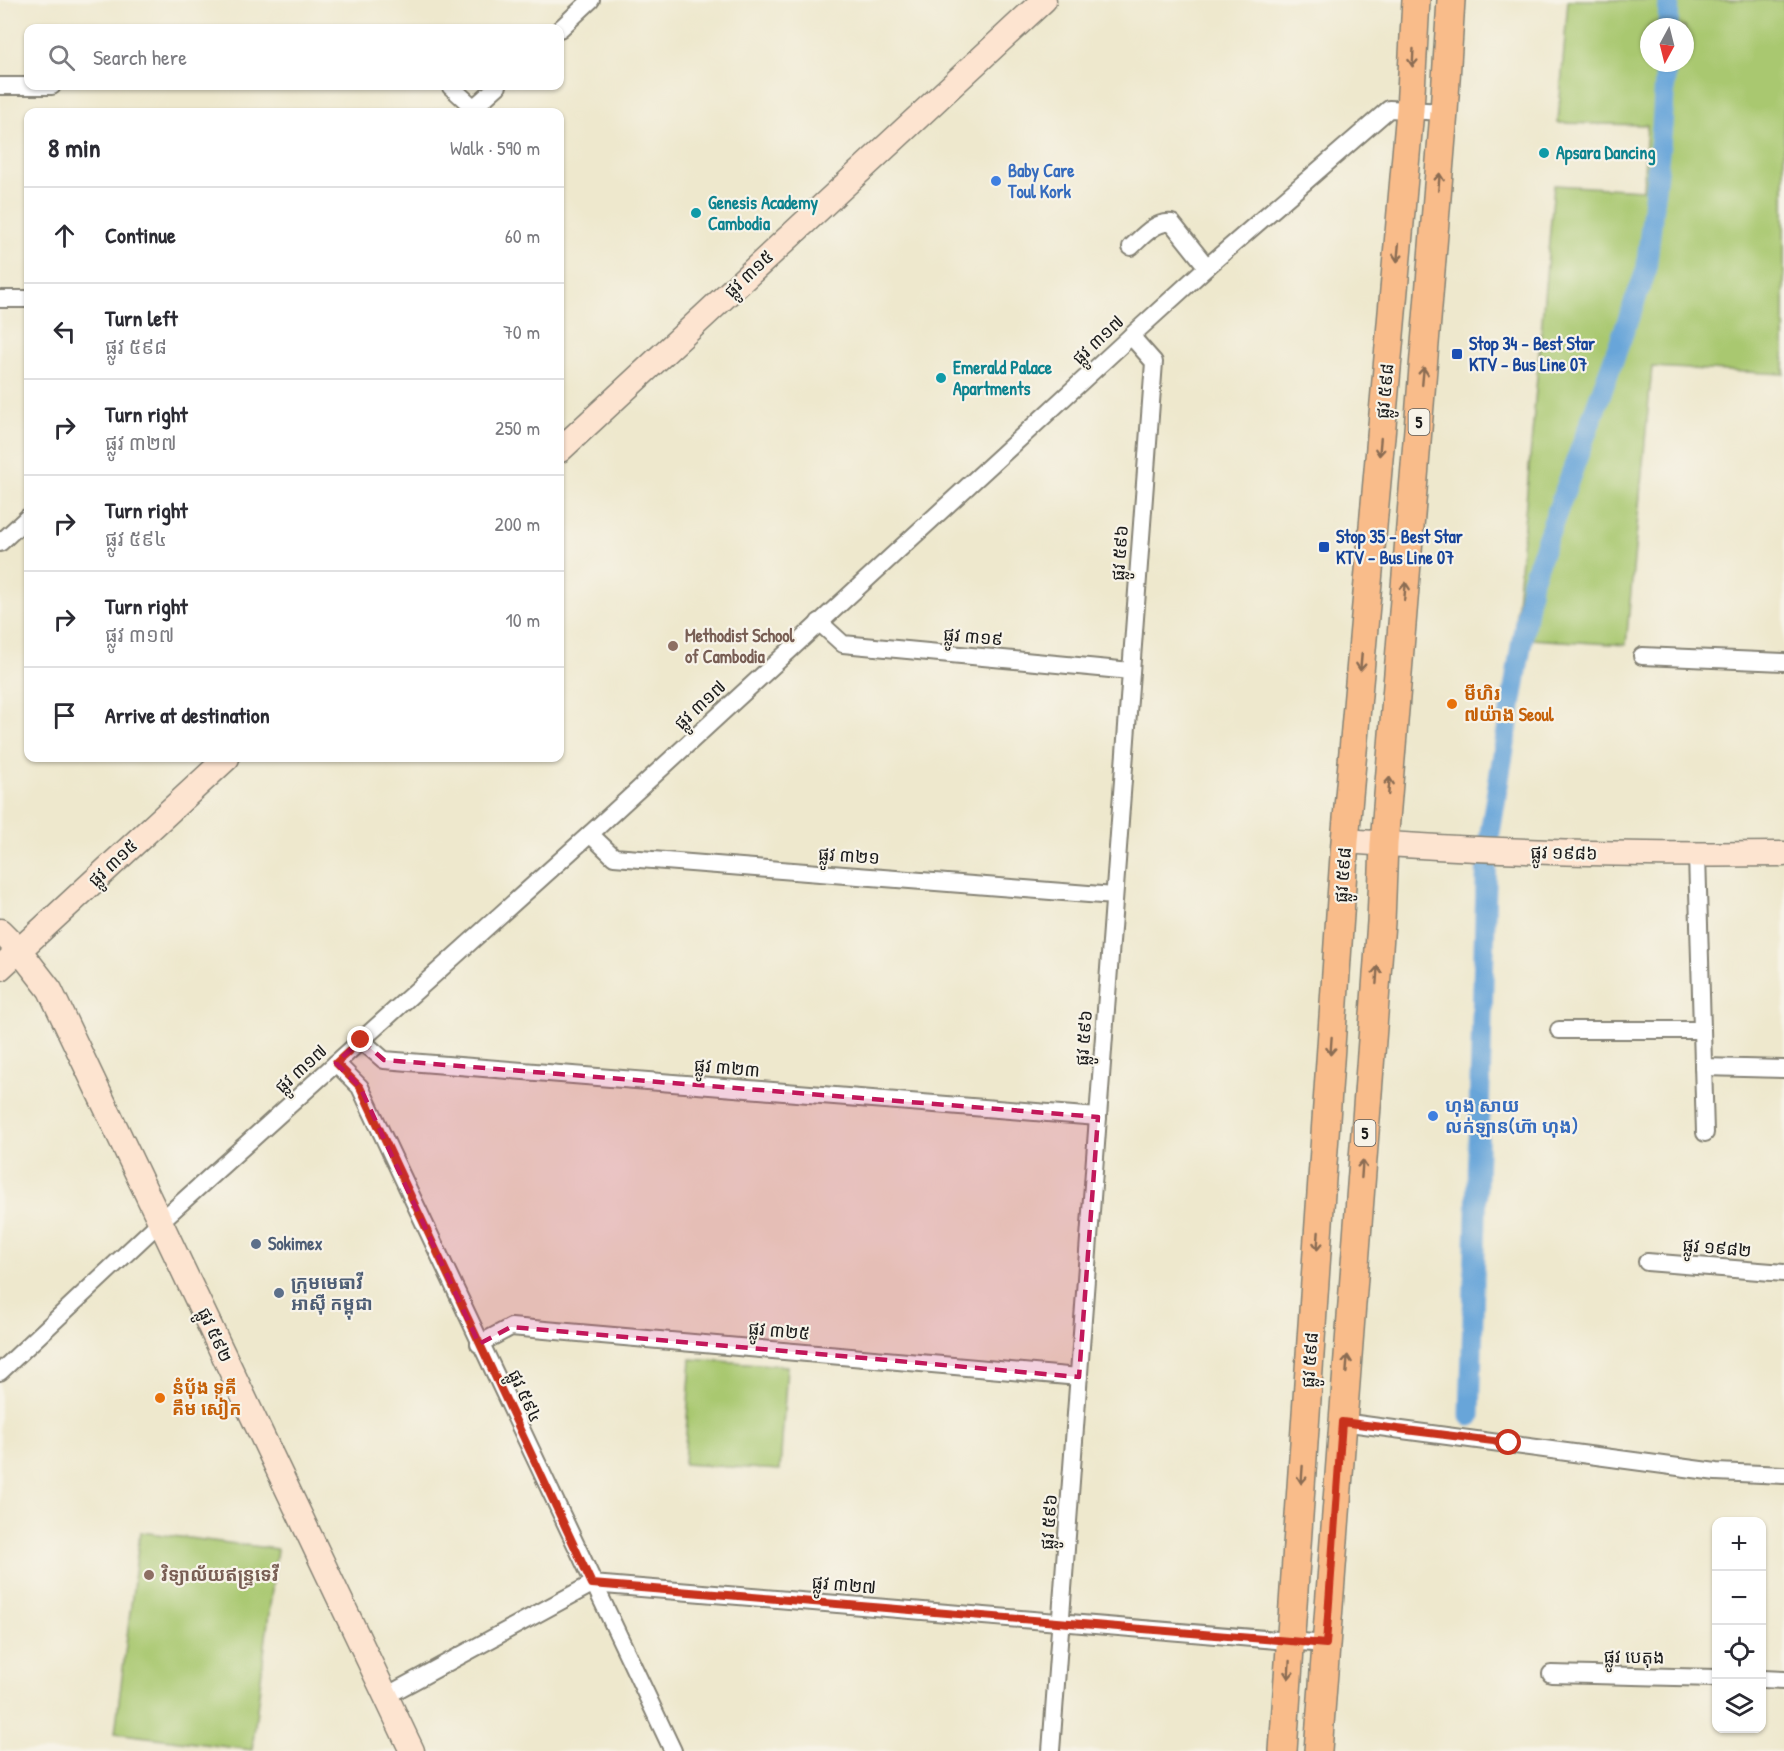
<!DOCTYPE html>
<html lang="en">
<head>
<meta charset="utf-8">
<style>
  body { margin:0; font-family:"Patrick Hand","Noto Sans Khmer",sans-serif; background:#f7f7f7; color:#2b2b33 }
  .controls { position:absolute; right:18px; bottom:18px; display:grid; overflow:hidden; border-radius:12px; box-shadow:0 2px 4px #0004 }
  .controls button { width:54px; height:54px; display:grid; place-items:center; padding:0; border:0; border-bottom:2px solid #e1e1e2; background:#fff; color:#2b2b33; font:30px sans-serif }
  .compass { position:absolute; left:1640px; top:18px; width:54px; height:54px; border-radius:50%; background:#fff; box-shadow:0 2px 4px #0004; rotate:187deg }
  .stop { position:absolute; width:18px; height:18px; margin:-14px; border:4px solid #c8321e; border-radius:50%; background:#fff }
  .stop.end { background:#c8321e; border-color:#fff; box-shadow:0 2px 6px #0008 }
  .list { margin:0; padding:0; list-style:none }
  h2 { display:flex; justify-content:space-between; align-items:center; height:78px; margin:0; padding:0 24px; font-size:26px }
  h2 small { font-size:20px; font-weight:400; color:#7c7c81 }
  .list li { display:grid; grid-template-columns:39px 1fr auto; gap:18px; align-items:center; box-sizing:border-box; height:96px; padding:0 24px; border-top:2px solid #e1e1e2 }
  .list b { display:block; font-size:22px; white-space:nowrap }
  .list p { margin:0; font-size:20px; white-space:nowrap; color:#7c7c81 }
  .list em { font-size:20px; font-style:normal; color:#7c7c81 }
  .icon { flex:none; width:33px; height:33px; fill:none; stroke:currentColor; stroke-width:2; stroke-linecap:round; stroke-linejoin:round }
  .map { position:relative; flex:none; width:1784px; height:1751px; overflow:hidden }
  .search { position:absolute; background:#fff; box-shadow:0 2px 4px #0004; left:24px; top:24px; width:540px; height:66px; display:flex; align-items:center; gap:15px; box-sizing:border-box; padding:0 21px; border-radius:12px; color:#7c7c81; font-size:22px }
  .panel { position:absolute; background:#fff; box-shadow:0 2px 4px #0004; left:24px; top:108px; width:540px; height:654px; border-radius:12px }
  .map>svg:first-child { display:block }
  .green { fill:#a9c870; stroke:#627246; stroke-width:1.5; fill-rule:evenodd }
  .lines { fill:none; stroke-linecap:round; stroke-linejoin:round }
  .canal { stroke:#67a5d9; stroke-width:21 }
  .street-casing { stroke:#858274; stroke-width:20 }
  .secondary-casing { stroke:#858274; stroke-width:27 }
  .primary-casing { stroke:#858274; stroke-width:30 }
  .street { stroke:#fff; stroke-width:16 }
  .secondary { stroke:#fde4d0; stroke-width:24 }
  .primary { stroke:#f9bc8a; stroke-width:27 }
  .oneway { stroke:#8a6c53 }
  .route { stroke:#c8321e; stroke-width:8 }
  .marked { fill:#c2185b; fill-opacity:0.2; stroke:#c2185b; stroke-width:4.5; stroke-dasharray:12 8; stroke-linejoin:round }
  .culture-dot { fill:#0f9aa8; stroke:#f7f3e8; stroke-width:2 }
  .shop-dot { fill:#3f7fe0; stroke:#f7f3e8; stroke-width:2 }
  .transit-dot { fill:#1a4fb4; stroke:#f7f3e8; stroke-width:2 }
  .education-dot { fill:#8d6e63; stroke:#f7f3e8; stroke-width:2 }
  .food-dot { fill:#e8710a; stroke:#f7f3e8; stroke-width:2 }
  .service-dot { fill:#5c6f8a; stroke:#f7f3e8; stroke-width:2 }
  .labels { text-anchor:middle; stroke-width:4.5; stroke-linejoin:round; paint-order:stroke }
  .shield { fill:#f7f3e8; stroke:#5e5c59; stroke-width:1.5 }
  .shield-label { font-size:16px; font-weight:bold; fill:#1c1c1c }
  .culture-label { font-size:18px; font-weight:bold; fill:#0d838f; stroke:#f7f3e8; text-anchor:start }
  .shop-label { font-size:18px; font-weight:bold; fill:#366cbe; stroke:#f7f3e8; text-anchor:start }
  .street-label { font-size:18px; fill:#1c1c1c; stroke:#f7f3e8 }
  .transit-label { font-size:18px; font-weight:bold; fill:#164399; stroke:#f7f3e8; text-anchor:start }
  .education-label { font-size:18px; font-weight:bold; fill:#785e54; stroke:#f7f3e8; text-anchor:start }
  .food-label { font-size:18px; font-weight:bold; fill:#c56008; stroke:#f7f3e8; text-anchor:start }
  .service-label { font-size:18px; font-weight:bold; fill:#4e5e75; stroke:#f7f3e8; text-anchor:start }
</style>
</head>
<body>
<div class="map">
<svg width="1784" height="1751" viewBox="0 0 1784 1751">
  <rect width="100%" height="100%" fill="#f7f3e8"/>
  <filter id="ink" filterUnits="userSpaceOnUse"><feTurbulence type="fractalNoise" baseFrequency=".0167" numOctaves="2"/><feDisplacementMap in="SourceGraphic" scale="12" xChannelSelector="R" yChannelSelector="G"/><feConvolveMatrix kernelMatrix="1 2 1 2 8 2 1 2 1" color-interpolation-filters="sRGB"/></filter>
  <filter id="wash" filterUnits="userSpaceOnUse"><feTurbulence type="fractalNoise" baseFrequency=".008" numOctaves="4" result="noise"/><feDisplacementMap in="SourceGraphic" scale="24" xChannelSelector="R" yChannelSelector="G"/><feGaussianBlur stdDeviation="1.35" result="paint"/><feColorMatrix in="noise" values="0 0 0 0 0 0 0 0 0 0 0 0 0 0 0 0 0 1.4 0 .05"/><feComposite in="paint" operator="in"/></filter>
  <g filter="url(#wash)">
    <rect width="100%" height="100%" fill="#eee8cd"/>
    <g class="green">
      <path d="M1568 0H1784V374L1652 367 1626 645 1514 638 1554 185 1643 190 1647 125 1558 123ZM1649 27H1685V63H1649Z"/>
      <path d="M691 1359 787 1366 780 1470 684 1464Z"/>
      <path d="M140 1532 277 1549 252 1750 115 1733Z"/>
    </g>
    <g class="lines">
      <g class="canal">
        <path d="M1668 27 1669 0"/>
        <path d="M1470 1416 1487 851 1532 580 1646 271 1662 127 1666 63"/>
      </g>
    </g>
  </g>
  <g filter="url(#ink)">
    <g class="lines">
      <defs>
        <g id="street">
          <path d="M560 29 591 0"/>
          <path d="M0 86H52"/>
          <path d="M450 86 474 108"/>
          <path d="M469 112 498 86"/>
          <path d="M1131 247C1143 236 1155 221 1172 223L1207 267"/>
          <path d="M0 299H28"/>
          <path d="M0 543 28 517"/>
          <path d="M819 622 843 644 1131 671"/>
          <path d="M1642 656 1784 662"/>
          <path d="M590 834 614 857 1114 896"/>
          <path d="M1697 855 1705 1133"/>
          <path d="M1559 1030H1702"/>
          <path d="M361 1040 384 1060 1098 1117"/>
          <path d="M336 1063 360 1087 673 1751"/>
          <path d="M1703 1067 1784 1069"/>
          <path d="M1647 1262 1784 1273"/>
          <path d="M479 1344 511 1327 1079 1377"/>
          <path d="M0 1372 161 1221 590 834 1131 336 1207 267 1389 109 1444 112"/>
          <path d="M1342 1422 1716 1472 1784 1475"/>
          <path d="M1551 1674 1716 1678"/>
          <path d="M1762 1679 1784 1680"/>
          <path d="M386 1696 592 1584 1326 1644"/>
          <path d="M1051 1751 1154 362 1131 336"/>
        </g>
        <g id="secondary">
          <path d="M560 450 1044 0"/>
          <path d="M1345 841C1491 852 1637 856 1784 854"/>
          <path d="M0 931 19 950 50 990 412 1751"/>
          <path d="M0 968 227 758"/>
        </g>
        <g id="primary">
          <path d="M1283 1751 1345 841 1410 110 1416 0"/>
          <path d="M1318 1751 1381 922 1384 844 1444 112 1451 0"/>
        </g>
      </defs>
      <use href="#street" class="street-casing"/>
      <use href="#secondary" class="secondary-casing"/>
      <use href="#primary" class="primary-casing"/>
      <use href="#street" class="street"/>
      <use href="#secondary" class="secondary"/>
      <use href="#primary" class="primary"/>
    </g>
    <defs><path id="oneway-shaft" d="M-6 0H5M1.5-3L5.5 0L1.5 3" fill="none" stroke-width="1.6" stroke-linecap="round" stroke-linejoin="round" transform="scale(1.5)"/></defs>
    <g class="oneway">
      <use href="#oneway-shaft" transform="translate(1413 58) rotate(93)"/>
      <use href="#oneway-shaft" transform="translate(1439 182) rotate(-85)"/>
      <use href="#oneway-shaft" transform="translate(1398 253) rotate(95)"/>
      <use href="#oneway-shaft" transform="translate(1423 376) rotate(-85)"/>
      <use href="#oneway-shaft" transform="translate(1380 447) rotate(95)"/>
      <use href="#oneway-shaft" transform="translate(1405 591) rotate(-85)"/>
      <use href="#oneway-shaft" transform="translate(1361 662) rotate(95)"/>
      <use href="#oneway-shaft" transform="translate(1389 786) rotate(-85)"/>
      <use href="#oneway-shaft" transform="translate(1377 975) rotate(-86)"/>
      <use href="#oneway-shaft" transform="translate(1331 1046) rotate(94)"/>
      <use href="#oneway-shaft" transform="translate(1362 1169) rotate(-86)"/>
      <use href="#oneway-shaft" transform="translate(1318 1241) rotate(94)"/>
      <use href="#oneway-shaft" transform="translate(1347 1364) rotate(-86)"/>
      <use href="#oneway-shaft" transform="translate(1302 1475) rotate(94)"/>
      <use href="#oneway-shaft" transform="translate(1289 1670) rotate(94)"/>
    </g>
  </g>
  <g class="lines" filter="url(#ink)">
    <path class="route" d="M361 1040 336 1063 360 1087 592 1584 1326 1644 1342 1422 1509 1443"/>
  </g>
  <path class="marked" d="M361 1040 384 1060 1098 1117 1079 1377 511 1327 479 1344 360 1087 336 1063Z"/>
  <g class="culture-dot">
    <circle cx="1544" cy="153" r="6"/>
    <circle cx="696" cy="213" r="6"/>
    <circle cx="941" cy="378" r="6"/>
  </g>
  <g class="shop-dot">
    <circle cx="996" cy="181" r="6"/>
    <circle cx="1433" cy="1116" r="6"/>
  </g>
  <g class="transit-dot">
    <rect x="1451" y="348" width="12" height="12" rx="3"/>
    <rect x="1318" y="541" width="12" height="12" rx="3"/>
  </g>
  <g class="education-dot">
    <circle cx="673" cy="646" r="6"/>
    <circle cx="149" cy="1575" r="6"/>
  </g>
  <g class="food-dot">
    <circle cx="1452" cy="704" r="6"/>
    <circle cx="160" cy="1398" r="6"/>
  </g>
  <g class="service-dot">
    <circle cx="256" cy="1244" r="6"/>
    <circle cx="279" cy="1293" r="6"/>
  </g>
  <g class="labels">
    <g class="shield">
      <rect x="1408.5" y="409" width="21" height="26" rx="4.5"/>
      <rect x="1354.5" y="1120" width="21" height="26" rx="4.5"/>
    </g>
    <g class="shield-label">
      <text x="1419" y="428">5</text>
      <text x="1365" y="1139">5</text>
    </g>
    <g class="culture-label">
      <text x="1556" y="159">Apsara Dancing</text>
      <text x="708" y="209">Genesis Academy<tspan x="708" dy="21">Cambodia</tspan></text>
      <text x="953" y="374">Emerald Palace<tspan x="953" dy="21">Apartments</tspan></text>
    </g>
    <g class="shop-label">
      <text x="1008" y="177">Baby Care<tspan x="1008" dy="21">Toul Kork</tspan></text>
      <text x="1445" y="1112">ហុង សាយ<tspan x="1445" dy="21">លក់ឡាន(ហ៊ា ហុង)</tspan></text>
    </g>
    <g class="street-label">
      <text transform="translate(749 274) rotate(-43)" y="6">ផ្លូវ ៣១៥</text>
      <text transform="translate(1098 340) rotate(-43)" y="6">ផ្លូវ ៣១៧</text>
      <text transform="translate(1385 391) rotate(-85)" y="6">ផ្លូវ ៥៩៨</text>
      <text transform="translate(1120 553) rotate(-86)" y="6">ផ្លូវ ៥៩៦</text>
      <text transform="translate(973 637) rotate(5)" y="6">ផ្លូវ ៣១៩</text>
      <text transform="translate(700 705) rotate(-43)" y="6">ផ្លូវ ៣១៧</text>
      <text transform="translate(1564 853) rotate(1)" y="6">ផ្លូវ ១៩៨៦</text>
      <text transform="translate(849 856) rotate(4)" y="6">ផ្លូវ ៣២១</text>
      <text transform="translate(113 863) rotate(-43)" y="6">ផ្លូវ ៣១៥</text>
      <text transform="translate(1343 875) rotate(-86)" y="6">ផ្លូវ ៥៩៨</text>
      <text transform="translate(1084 1038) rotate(-86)" y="6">ផ្លូវ ៥៩៦</text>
      <text transform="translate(727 1068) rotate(5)" y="6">ផ្លូវ ៣២៣</text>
      <text transform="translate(301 1069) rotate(-42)" y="6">ផ្លូវ ៣១៧</text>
      <text transform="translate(1717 1248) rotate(5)" y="6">ផ្លូវ ១៩៨២</text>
      <text transform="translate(779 1331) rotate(5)" y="6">ផ្លូវ ៣២៥</text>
      <text transform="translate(215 1335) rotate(65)" y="6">ផ្លូវ ៥៩២</text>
      <text transform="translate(1310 1360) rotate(-86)" y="6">ផ្លូវ ៥៩៨</text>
      <text transform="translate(525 1396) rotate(65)" y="6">ផ្លូវ ៥៩៤</text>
      <text transform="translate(1049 1522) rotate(-86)" y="6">ផ្លូវ ៥៩៦</text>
      <text transform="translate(844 1585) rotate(5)" y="6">ផ្លូវ ៣២៧</text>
      <text transform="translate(1634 1657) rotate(1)" y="6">ផ្លូវ បេតុង</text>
    </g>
    <g class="transit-label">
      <text x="1469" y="350">Stop 34 - Best Star<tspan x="1469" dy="21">KTV - Bus Line 07</tspan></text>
      <text x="1336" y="543">Stop 35 - Best Star<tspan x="1336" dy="21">KTV - Bus Line 07</tspan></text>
    </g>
    <g class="education-label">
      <text x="685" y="642">Methodist School<tspan x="685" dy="21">of Cambodia</tspan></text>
      <text x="161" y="1581">វិទ្យាល័យឥន្រ្ទទេវី</text>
    </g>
    <g class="food-label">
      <text x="1464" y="700">មីហិរ<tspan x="1464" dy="21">៧យ៉ាង Seoul</tspan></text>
      <text x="172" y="1394">នំប៉័ង ទួគី<tspan x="172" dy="21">គឹម សៀក</tspan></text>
    </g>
    <g class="service-label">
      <text x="268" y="1250">Sokimex</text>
      <text x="291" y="1289">ក្រុមមេធាវី<tspan x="291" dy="21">អាស៊ី កម្ពុជា</tspan></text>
    </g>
  </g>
</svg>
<div class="controls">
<button>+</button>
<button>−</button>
<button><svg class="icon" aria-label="locate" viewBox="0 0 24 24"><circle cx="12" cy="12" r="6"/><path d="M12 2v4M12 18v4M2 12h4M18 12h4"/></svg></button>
<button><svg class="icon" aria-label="layers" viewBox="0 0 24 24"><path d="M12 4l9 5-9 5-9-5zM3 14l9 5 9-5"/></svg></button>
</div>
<svg class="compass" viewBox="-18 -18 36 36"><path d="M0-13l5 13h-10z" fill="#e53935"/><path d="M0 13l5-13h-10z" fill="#7c7c81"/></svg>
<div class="stop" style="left:1509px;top:1443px"></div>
<div class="stop end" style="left:361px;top:1040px"></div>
<div class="search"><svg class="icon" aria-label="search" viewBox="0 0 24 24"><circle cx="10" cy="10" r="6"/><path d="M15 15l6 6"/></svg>Search here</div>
<section class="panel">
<h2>8 min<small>Walk · 590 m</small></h2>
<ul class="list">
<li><svg class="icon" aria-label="ahead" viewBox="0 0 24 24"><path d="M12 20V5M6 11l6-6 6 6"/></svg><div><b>Continue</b></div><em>60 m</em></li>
<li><svg class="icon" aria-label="left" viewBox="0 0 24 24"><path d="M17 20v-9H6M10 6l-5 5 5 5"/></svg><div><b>Turn left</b><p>ផ្លូវ ៥៩៨</p></div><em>70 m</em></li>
<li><svg class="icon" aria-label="right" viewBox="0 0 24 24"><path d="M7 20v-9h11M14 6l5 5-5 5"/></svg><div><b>Turn right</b><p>ផ្លូវ ៣២៧</p></div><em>250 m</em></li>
<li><svg class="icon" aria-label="right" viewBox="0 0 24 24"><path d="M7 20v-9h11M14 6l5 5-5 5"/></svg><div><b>Turn right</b><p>ផ្លូវ ៥៩៤</p></div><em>200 m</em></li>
<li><svg class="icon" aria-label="right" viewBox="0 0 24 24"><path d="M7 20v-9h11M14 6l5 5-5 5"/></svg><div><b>Turn right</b><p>ផ្លូវ ៣១៧</p></div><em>10 m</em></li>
<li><svg class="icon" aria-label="arrive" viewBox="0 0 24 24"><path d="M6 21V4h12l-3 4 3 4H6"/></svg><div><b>Arrive at destination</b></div></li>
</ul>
</section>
</div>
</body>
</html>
